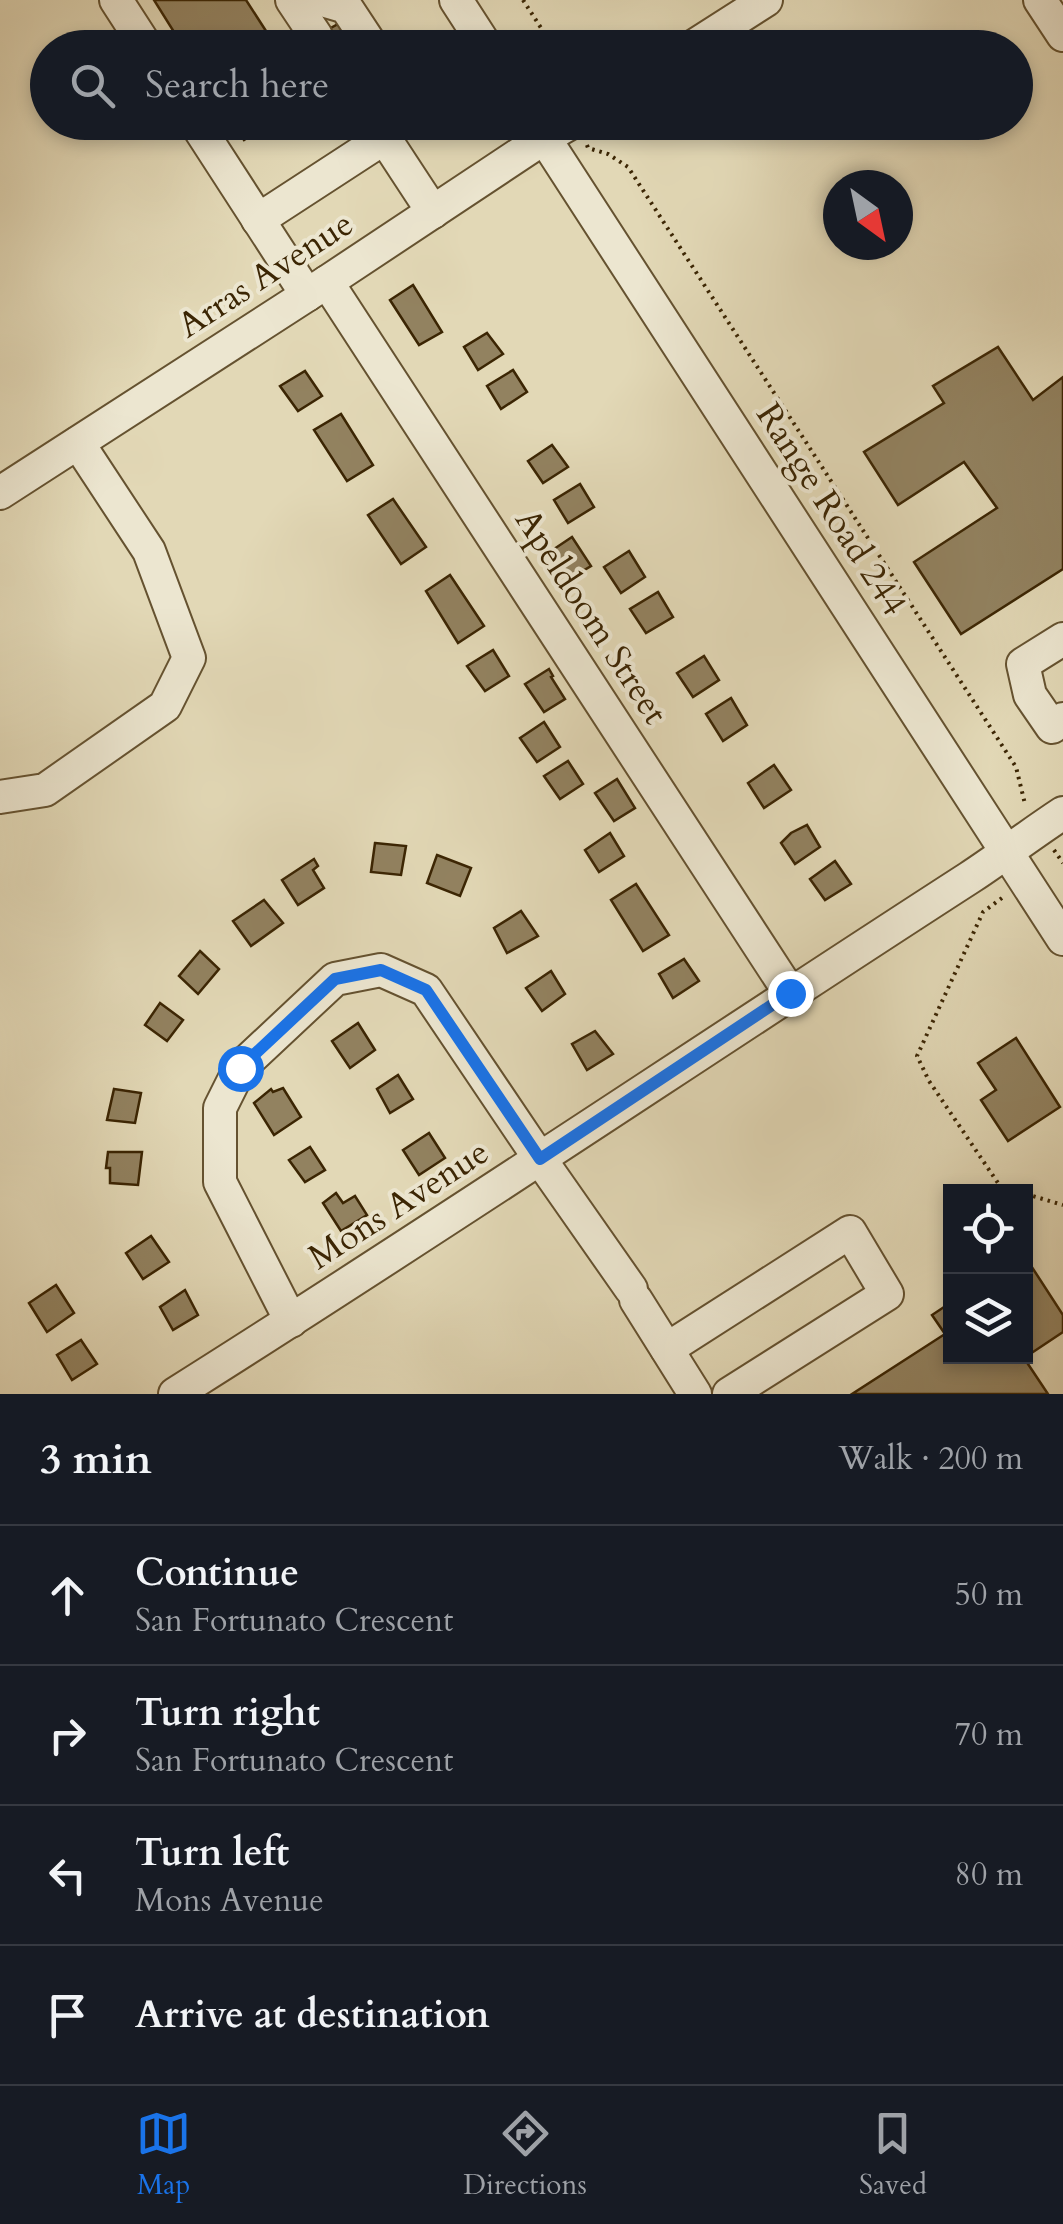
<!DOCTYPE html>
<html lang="en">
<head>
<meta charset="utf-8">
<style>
  body { margin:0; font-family:Cardo,serif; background:#242831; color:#f1f3f6 }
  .controls { position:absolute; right:30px; bottom:30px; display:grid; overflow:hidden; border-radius:0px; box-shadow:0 5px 15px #0003 }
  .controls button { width:90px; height:90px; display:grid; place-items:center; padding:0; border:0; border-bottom:2px solid #363941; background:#171b24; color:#f1f3f6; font:50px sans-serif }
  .compass { position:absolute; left:823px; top:170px; width:90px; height:90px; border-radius:50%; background:#171b24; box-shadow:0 5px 15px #0003; rotate:147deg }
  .stop { position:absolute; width:30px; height:30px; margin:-22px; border:8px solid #1a73e8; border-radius:50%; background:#fff }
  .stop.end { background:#1a73e8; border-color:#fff; box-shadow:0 2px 10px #0008 }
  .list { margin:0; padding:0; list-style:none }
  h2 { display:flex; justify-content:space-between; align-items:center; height:130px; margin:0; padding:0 40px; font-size:42px }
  h2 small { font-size:32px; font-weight:400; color:#9ea1a6 }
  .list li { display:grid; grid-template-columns:65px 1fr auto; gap:30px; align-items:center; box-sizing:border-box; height:140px; padding:0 40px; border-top:2px solid #363941 }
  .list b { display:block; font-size:38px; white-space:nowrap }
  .list p { margin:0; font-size:32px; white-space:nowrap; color:#9ea1a6 }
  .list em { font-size:32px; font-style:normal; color:#9ea1a6 }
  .icon { flex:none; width:55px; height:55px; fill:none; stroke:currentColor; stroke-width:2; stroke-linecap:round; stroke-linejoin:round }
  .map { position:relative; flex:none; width:1063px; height:1394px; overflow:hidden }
  .search { position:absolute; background:#171b24; box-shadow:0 5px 15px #0003; left:30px; right:30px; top:30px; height:110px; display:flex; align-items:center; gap:25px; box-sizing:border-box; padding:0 35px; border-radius:55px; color:#9ea1a6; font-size:38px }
  .sheet { height:690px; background:#171b24 }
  nav { display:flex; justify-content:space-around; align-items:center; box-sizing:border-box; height:140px; border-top:2px solid #363941; background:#171b24; font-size:28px; color:#9ea1a6 }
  nav a { display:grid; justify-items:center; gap:5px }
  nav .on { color:#1a73e8 }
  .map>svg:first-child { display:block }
  .building { fill:#928260; stroke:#3b2503; stroke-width:2.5 }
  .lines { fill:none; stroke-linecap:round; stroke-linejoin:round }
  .minor-tunnel { stroke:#c1b492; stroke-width:32; stroke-dasharray:32 16; stroke-linecap:butt }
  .minor-casing { stroke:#655230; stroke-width:36 }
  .path { stroke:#3b2503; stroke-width:4; stroke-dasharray:2.5 5; stroke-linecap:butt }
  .minor { stroke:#ece6d0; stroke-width:32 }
  .route { stroke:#1a73e8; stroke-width:12 }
  .labels { text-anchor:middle; stroke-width:8; stroke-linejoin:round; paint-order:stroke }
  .street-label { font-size:35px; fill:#3b2503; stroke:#ece6d0 }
</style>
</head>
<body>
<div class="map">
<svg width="1063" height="1394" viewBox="0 0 1063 1394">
  <rect width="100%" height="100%" fill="#e2d8b6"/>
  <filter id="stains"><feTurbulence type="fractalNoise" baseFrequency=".002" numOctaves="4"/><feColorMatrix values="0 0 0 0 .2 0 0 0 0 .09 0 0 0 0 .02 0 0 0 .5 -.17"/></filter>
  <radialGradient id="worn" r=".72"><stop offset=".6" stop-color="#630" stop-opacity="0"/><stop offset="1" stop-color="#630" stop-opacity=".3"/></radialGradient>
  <g class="building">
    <path d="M154 0H246L277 48H184Z"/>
    <path d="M340 23 354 48H300L316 36Z"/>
    <path d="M232 122H271L244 140Z"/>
    <path d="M413 285 442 332 419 345 390 300Z"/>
    <path d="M487 333 503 354 478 370 464 347Z"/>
    <path d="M998 347 1033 400 1063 377V569L961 634 914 562 997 508 964 462 898 505 864 452 944 403 933 386Z"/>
    <path d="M513 370 527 392 501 409 487 386Z"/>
    <path d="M305 371 322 396 298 411 280 386Z"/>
    <path d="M341 414 373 465 347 481 314 430Z"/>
    <path d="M552 445 568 467 543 483 528 461Z"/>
    <path d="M580 484 594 507 568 523 554 500Z"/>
    <path d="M393 499 426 547 401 564 368 515Z"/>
    <path d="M572 537 591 566 569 579 551 551Z"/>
    <path d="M629 551 645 577 621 593 604 567Z"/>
    <path d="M450 575 484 626 458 643 426 591Z"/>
    <path d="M658 592 673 617 646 633 630 609Z"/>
    <path d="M493 650 509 676 485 691 467 666Z"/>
    <path d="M704 656 719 680 693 697 677 673Z"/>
    <path d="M549 669 553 676 551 677 565 699 544 712 525 684Z"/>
    <path d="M731 698 747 725 723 741 706 714Z"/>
    <path d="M544 722 560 747 537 762 520 738Z"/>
    <path d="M568 761 583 784 560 799 544 776Z"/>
    <path d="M774 765 791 790 764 808 748 783Z"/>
    <path d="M617 779 635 808 614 821 595 793Z"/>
    <path d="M807 825 820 847 795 864 781 843 791 833Z"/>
    <path d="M610 833 624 856 599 872 585 850Z"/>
    <path d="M375 843 406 846 401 875 371 872Z"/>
    <path d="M437 855 471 868 460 896 427 883Z"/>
    <path d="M314 859 318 866 313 870 324 888 298 905 282 880Z"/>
    <path d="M835 861 851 884 825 900 810 879Z"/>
    <path d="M636 884 669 935 643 951 611 900Z"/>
    <path d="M264 900 283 923 251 946 233 921Z"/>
    <path d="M521 911 538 936 507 953 494 928Z"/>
    <path d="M200 951 219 969 198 994 179 976Z"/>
    <path d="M684 959 699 981 673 998 659 974Z"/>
    <path d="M551 971 565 994 542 1011 526 988Z"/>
    <path d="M160 1003 183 1020 167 1041 145 1025Z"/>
    <path d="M358 1023 375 1050 350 1068 332 1041Z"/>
    <path d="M595 1031 613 1054 587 1070 572 1044Z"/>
    <path d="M1016 1038 1060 1107 1008 1141 981 1100 996 1090 978 1063Z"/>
    <path d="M398 1075 413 1099 390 1113 377 1089Z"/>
    <path d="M283 1088 301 1117 274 1135 254 1103 271 1089 273 1092Z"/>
    <path d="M114 1089 141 1093 135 1123 107 1120Z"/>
    <path d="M429 1133 445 1158 419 1175 403 1150Z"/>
    <path d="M310 1147 325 1170 305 1182 289 1160Z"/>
    <path d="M108 1152H142L138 1185 110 1183V1168H106Z"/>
    <path d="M336 1193 343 1203 355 1196 367 1215 341 1231 323 1203Z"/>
    <path d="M151 1236 169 1262 143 1279 126 1253Z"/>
    <path d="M1026 1258 1063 1315V1332L1024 1358 1048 1394H852L945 1334 932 1315 950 1303V1356H1026Z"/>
    <path d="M56 1285 74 1313 47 1332 29 1303Z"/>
    <path d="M185 1290 198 1315 173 1330 160 1307Z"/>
    <path d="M81 1340 97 1364 72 1380 57 1355Z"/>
  </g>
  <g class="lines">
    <path class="minor-tunnel" d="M300 47V48"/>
    <defs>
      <g id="minor">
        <path d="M116 0 147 48"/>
        <path d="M292 0 316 36"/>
        <path d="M322 0 346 7 373 48"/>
        <path d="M456 0 487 48"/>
        <path d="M1040 0 1063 35"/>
        <path d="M691 48 766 0"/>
        <path d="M195 122 307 295"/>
        <path d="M374 122 433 212"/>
        <path d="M534 122 1063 939"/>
        <path d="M258 220 384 138"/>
        <path d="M327 282 790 993"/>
        <path d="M0 493 327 282 544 138 572 122"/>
        <path d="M1063 639 1023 664 1030 695 1052 727 1063 719"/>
        <path d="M0 797 45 790 165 706 189 658 149 551 78 443"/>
        <path d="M636 1300 695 1394"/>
        <path d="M291 1321 220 1182V1108L240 1068 335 979 381 970 426 990 540 1159 631 1289"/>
        <path d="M667 1349 850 1232 887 1294 729 1394"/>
        <path d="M175 1394C442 1226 704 1049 969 878 1001 857 1031 834 1063 813"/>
      </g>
    </defs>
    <use href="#minor" class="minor-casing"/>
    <g class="path">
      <path d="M523 0 554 48"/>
      <path d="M587 145 588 148 608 154 628 167 1016 767 1025 804"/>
      <path d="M1054 850 1063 863"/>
      <path d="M1002 898 983 912 917 1056 929 1081 1000 1186 1018 1192"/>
      <path d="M1026 1194 1063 1205"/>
    </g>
    <use href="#minor" class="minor"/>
  </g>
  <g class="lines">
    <path class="route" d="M240 1068 335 979 381 970 426 990 540 1159 790 993"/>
  </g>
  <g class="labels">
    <g class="street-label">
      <text transform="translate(265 274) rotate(-33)" y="12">Arras Avenue</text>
      <text transform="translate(832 509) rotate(57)" y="12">Range Road 244</text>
      <text transform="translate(592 616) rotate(57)" y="12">Apeldoom Street</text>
      <text transform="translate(398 1204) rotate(-33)" y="12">Mons Avenue</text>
    </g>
  </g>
  <rect width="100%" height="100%" filter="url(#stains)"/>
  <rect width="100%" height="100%" fill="url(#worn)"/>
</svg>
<div class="controls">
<button><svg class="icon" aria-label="locate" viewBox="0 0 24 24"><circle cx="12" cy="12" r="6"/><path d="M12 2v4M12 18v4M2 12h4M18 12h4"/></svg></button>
<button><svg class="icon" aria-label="layers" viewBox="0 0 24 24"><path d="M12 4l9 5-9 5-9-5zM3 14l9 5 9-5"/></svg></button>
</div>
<svg class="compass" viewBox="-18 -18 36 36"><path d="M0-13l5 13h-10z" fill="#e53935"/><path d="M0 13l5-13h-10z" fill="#9ea1a6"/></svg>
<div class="stop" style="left:240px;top:1068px"></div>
<div class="stop end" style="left:790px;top:993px"></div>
<div class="search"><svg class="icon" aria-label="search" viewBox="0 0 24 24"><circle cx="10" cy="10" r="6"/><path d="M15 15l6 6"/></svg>Search here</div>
</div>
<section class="sheet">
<h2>3 min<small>Walk · 200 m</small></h2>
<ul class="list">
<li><svg class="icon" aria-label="ahead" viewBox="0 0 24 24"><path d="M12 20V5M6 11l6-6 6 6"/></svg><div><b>Continue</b><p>San Fortunato Crescent</p></div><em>50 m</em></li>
<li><svg class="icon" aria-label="right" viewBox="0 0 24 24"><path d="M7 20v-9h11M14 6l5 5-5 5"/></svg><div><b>Turn right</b><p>San Fortunato Crescent</p></div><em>70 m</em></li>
<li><svg class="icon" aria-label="left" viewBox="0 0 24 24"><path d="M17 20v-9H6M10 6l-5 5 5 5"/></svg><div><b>Turn left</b><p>Mons Avenue</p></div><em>80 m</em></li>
<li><svg class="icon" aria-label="arrive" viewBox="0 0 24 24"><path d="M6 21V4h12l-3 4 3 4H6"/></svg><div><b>Arrive at destination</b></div></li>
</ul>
</section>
<nav>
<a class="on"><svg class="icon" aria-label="map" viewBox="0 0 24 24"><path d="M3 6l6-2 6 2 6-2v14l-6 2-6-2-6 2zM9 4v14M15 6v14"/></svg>Map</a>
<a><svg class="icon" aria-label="directions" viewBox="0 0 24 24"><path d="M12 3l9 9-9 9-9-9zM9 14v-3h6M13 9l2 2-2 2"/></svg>Directions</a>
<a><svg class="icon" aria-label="saved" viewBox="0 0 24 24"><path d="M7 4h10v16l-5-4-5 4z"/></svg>Saved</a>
</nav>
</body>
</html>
